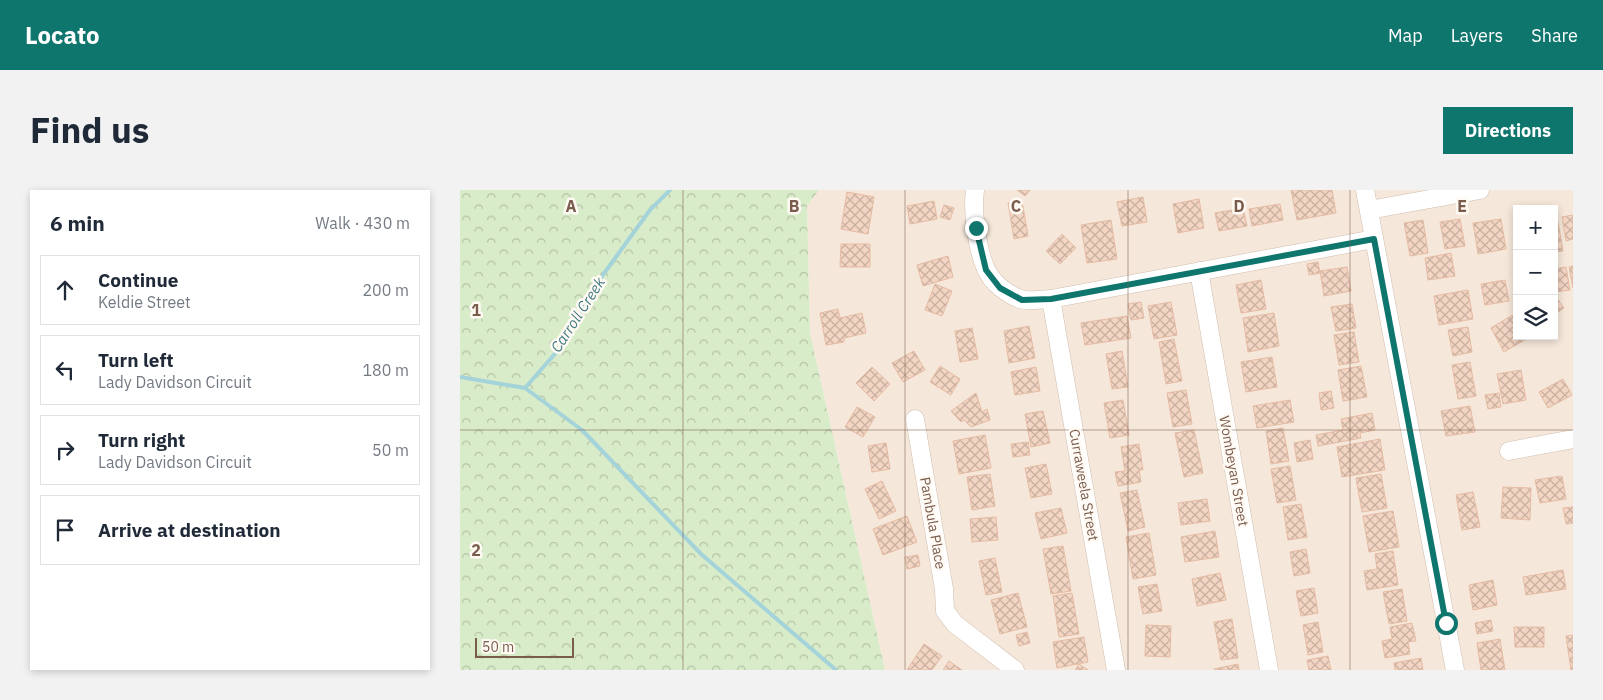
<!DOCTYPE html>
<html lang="en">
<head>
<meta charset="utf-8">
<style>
  body { margin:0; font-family:"IBM Plex Sans",sans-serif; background:#f2f2f3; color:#1f2937 }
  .controls { position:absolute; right:15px; top:15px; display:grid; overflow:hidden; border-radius:0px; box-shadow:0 2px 8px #0003 }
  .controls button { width:45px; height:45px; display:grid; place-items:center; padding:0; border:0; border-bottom:1px solid #e0e1e3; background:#fff; color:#1f2937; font:25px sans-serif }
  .scale { position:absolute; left:15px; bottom:12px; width:99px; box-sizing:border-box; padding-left:5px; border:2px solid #7a5c4d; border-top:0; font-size:14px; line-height:18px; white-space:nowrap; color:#7a5c4d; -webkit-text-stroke:4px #fffaf3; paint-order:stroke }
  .stop { position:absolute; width:15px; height:15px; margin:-11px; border:4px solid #0f766e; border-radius:50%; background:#fff }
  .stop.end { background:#0f766e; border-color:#fff; box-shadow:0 1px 5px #0008 }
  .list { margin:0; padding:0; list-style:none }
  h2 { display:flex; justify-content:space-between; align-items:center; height:65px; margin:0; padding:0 20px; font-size:21px }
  h2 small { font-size:16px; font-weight:400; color:#747a83 }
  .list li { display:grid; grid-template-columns:32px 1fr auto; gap:15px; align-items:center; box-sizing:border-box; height:70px; margin:0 10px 10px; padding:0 10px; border:1px solid #e0e1e3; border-radius:0px }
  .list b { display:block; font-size:19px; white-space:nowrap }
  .list p { margin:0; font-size:16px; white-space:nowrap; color:#747a83 }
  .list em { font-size:16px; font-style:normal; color:#747a83 }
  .icon { flex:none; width:28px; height:28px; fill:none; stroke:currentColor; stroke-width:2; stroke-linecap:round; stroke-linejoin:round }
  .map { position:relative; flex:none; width:1113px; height:480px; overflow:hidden; border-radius:0px }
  header { display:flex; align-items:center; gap:30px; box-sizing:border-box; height:70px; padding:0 25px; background:#0f766e; color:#fff }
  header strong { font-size:24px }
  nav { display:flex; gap:28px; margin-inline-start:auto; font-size:18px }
  .intro { display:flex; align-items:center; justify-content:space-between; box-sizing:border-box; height:120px; padding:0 30px }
  h1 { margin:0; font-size:35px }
  .button { padding:12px 22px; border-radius:0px; background:#0f766e; color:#fff; font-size:18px; font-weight:700 }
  main { display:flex; gap:30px; padding:0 30px }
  aside { flex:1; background:#fff; border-radius:0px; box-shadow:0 2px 8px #0003 }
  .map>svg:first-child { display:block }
  .residential { fill:#f5e8da; fill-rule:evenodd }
  .forest { fill:url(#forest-crowns) }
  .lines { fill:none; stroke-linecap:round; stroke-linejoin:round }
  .stream { stroke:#a5d3da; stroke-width:4 }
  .building { fill:url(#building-cross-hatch); stroke:#e6bba3 }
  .minor-casing { stroke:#d1beb0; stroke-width:19 }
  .minor { stroke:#fff; stroke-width:18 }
  .route { stroke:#0f766e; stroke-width:6 }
  .grid { fill:none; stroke:#7a5c4d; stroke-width:1; stroke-opacity:0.55 }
  .labels { text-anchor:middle; stroke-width:5; stroke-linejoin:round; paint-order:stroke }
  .street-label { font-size:14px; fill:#7a5c4d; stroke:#fffaf3 }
  .water-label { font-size:15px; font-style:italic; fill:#437c86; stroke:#fffaf3 }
  .grid-label { font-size:16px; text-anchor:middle; font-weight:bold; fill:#7a5c4d; stroke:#fffaf3; stroke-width:5; stroke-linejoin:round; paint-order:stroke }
</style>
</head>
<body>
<header>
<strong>Locato</strong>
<nav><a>Map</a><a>Layers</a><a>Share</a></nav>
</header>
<div class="intro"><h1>Find us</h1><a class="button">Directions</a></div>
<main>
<aside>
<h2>6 min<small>Walk · 430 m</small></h2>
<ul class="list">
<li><svg class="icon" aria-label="ahead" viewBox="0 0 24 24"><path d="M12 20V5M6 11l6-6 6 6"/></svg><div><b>Continue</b><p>Keldie Street</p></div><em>200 m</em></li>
<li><svg class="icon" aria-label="left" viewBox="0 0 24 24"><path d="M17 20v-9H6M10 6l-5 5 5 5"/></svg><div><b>Turn left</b><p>Lady Davidson Circuit</p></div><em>180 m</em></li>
<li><svg class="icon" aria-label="right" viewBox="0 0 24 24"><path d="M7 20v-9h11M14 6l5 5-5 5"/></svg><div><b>Turn right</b><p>Lady Davidson Circuit</p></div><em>50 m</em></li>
<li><svg class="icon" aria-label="arrive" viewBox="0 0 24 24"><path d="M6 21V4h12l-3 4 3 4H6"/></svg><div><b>Arrive at destination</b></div></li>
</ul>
</aside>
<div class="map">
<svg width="1113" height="480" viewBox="0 0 1113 480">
  <defs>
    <pattern id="forest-crowns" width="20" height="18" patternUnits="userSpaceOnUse" patternTransform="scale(1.25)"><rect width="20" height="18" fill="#d8ecc9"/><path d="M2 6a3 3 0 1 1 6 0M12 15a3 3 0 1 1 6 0" fill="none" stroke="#b4c2a5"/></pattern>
    <pattern id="building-cross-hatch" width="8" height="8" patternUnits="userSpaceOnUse" patternTransform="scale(1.25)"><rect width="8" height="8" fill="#f3d5c3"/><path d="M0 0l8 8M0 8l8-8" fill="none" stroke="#cab0a1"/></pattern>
  </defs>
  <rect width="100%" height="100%" fill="#fdf6ec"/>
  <path class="residential" d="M359 0H1113V480H425L350 143 347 16ZM1057 19H1094V146H1057Z"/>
  <path class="forest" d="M0 0H359L347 16 350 143 425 480H0Z"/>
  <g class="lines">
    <g class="stream">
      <path d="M0 187 65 198 100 158 137 93 190 20 210 0"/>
      <path d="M65 198 122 240 241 364 376 480"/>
    </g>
  </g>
  <g class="building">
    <path d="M557 0H570L565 6Z"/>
    <path d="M831 0H872L876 23 837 30Z"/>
    <path d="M387 2 414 7 408 44 381 39Z"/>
    <path d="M683 7 687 32 662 36 657 12Z"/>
    <path d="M739 9 744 38 718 43 713 14Z"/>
    <path d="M474 11 477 29 450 34 447 16Z"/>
    <path d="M562 11 568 46 554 49 548 13Z"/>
    <path d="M820 14 823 30 792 36 789 19Z"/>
    <path d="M484 15 494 18 490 30 480 27Z"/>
    <path d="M783 18 787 36 759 41 755 23Z"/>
    <path d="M1113 25V49L1106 51 1102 27Z"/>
    <path d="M1097 27 1103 61 1094 62V28Z"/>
    <path d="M1000 29 1005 56 985 59 980 32Z"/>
    <path d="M1041 29 1046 59 1018 64 1013 33Z"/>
    <path d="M651 30 657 69 627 73 621 35Z"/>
    <path d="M963 30 968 63 950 66 944 33Z"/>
    <path d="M602 44 616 58 600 74 586 61Z"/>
    <path d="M381 54H410V77H380Z"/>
    <path d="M991 63 995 86 968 90 965 68Z"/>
    <path d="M488 66 493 87 463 96 457 75Z"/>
    <path d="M858 72 860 83 849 85 847 74Z"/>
    <path d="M1113 76V98L1109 77Z"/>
    <path d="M887 77 891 101 864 106 860 81Z"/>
    <path d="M1106 77 1110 100 1095 102 1094 79Z"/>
    <path d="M801 90 806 119 781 123 776 95Z"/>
    <path d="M1045 90 1049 111 1025 115 1021 94Z"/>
    <path d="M475 94 492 101 482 126 465 120Z"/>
    <path d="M1008 100 1013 129 979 135 974 106Z"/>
    <path d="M1094 104 1104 118 1094 125Z"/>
    <path d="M681 112 684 128 671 130 668 114Z"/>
    <path d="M711 112 717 145 694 149 688 116Z"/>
    <path d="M892 114 896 138 876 141 871 117Z"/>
    <path d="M378 119 380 128 402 123 406 143 384 148V152L366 155 360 123Z"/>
    <path d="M814 123 819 156 788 162 783 128Z"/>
    <path d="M1056 123 1057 146 1070 147 1044 162 1031 138Z"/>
    <path d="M667 126 671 148 625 155 621 133Z"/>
    <path d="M569 136 575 168 549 173 544 141Z"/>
    <path d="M1008 137 1012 162 993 166 988 140Z"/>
    <path d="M512 138 518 169 500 172 495 141Z"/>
    <path d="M894 142 899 172 879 175 874 145Z"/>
    <path d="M714 149 722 191 706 194 699 152Z"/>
    <path d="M454 161 465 180 443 192 432 173Z"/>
    <path d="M662 161 668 197 652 199 646 164Z"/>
    <path d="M812 167 817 197 786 202 781 172Z"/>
    <path d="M1010 172 1016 206 998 209 992 175Z"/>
    <path d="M480 176 500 189 491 205 470 192Z"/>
    <path d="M901 176 907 207 883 211 878 180Z"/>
    <path d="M412 177 430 194 414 211 396 193Z"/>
    <path d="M576 177 580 201 555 205 551 182Z"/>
    <path d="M1061 180 1066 210 1043 214 1037 184Z"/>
    <path d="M1103 189 1112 205 1088 218 1079 202Z"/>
    <path d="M726 200 732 234 713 237 707 203Z"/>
    <path d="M871 201 874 218 861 220 859 203Z"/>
    <path d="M516 203 522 222 527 219 530 230 511 237 504 230 501 232 491 221Z"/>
    <path d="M1039 203 1041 217 1028 219 1025 205Z"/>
    <path d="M663 210 669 245 650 248 644 213Z"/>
    <path d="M830 210 834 232 797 238 793 216Z"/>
    <path d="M1010 216 1015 242 986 246 981 221Z"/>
    <path d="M397 217 415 227 403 247 385 237Z"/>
    <path d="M583 221 590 253 571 257 565 224Z"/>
    <path d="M912 223 915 240 900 243 901 248 858 256 856 245 883 240 881 229Z"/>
    <path d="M823 238 829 271 811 274 806 241Z"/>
    <path d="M734 240 743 283 724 287 715 243Z"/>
    <path d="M525 245 531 278 499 284 493 251Z"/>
    <path d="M920 249 925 280 882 287 877 257Z"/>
    <path d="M850 250 853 269 837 272 834 253Z"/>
    <path d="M568 252 570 265 553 267 551 254Z"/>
    <path d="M426 253 430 279 412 282 408 256Z"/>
    <path d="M679 254 683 280H679L681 292 658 296 655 282 665 281 661 257Z"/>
    <path d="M586 274 592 304 571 308 565 278Z"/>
    <path d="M830 276 836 310 817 313 811 279Z"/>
    <path d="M530 284 535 316 512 320 507 287Z"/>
    <path d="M921 284 927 318 902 322 896 288Z"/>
    <path d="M1102 286 1106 309 1080 313 1075 290Z"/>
    <path d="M422 291 436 321 419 329 405 299Z"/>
    <path d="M1043 297 1071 298 1070 330 1041 328Z"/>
    <path d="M677 300 685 337 668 341 660 303Z"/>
    <path d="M1013 302 1020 337 1002 340 996 305Z"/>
    <path d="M747 309 750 331 721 335 718 313Z"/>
    <path d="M841 314 847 347 828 350 823 317Z"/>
    <path d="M1113 317V333L1106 334 1103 318Z"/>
    <path d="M601 318 607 343 581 349 575 323Z"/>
    <path d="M933 321 939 357 909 362 903 326Z"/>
    <path d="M447 326 457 352 423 365 413 339Z"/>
    <path d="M536 327 538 350 512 352 510 329Z"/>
    <path d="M755 341 759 367 725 372 721 347Z"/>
    <path d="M689 343 696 385 673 389 666 347Z"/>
    <path d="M603 356 611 401 591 404 583 359Z"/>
    <path d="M846 359 850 383 834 386 830 362Z"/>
    <path d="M933 361 938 395 907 400 904 381 917 379 915 364Z"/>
    <path d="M458 365 460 376 447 379 445 367Z"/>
    <path d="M535 368 542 402 526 405 519 371Z"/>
    <path d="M1103 380 1106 399 1066 405 1063 387Z"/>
    <path d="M760 383 766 410 737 416 732 389Z"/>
    <path d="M1033 390 1037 415 1013 420 1009 395Z"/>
    <path d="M697 394 702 421 683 424 678 397Z"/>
    <path d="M854 398 858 423 841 426 836 401Z"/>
    <path d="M942 399 947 431 929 434 923 402Z"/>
    <path d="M558 403 567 437 540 444 531 410Z"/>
    <path d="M612 403 619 444 599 447 593 406Z"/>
    <path d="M772 429 778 468 761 470 754 432Z"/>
    <path d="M1031 430 1033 441 1017 444 1015 433Z"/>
    <path d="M858 432 863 462 848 465 843 435Z"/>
    <path d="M952 433 956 451 948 452 950 464 925 468 922 451 932 449 930 437Z"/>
    <path d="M686 435 711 436 710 467 685 466Z"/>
    <path d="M1054 437H1084V457H1055Z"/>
    <path d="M567 442 570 453 559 456 556 445Z"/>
    <path d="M1113 445V480H1111L1106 446Z"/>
    <path d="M624 447 628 472 597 478 593 452Z"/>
    <path d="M1040 449 1045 480H1021L1017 453Z"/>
    <path d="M464 454 482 466 472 480H447Z"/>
    <path d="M868 466 871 480H849L847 470Z"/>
    <path d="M961 468 963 480H935L934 473Z"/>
    <path d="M489 471 502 480H483Z"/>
    <path d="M619 474 628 480H615Z"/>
    <path d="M778 474 779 480H755L754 479Z"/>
  </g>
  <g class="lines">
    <defs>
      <g id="minor">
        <path d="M515 0C512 22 517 59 526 79 532 93 547 104 560 109 568 112 582 109 591 109L914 49"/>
        <path d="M905 0 995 480"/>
        <path d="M909 20 1020 0"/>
        <path d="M739 81 809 480"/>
        <path d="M591 109 656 480"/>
        <path d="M455 229 484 399 485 421 495 434 555 480"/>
        <path d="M1049 261 1113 249"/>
      </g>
    </defs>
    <use href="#minor" class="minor-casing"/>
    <use href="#minor" class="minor"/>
  </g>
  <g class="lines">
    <path class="route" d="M516 38 526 80 540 98 562 110 591 109 914 49 986 433"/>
  </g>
  <path class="grid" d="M223 0V480M445 0V480M668 0V480M890 0V480M0 240H1113"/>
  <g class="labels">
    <g class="street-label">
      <text transform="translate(774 281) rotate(80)" y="5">Wombeyan Street</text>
      <text transform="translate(624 295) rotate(80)" y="5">Curraweela Street</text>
      <text transform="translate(473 333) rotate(80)" y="5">Pambula Place</text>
    </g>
    <g class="water-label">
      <text transform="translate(118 125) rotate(-57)" y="5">Carroll Creek</text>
    </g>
  </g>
  <g class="grid-label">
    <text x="111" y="22">A</text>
    <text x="334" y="22">B</text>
    <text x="556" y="22">C</text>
    <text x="779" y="22">D</text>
    <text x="1002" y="22">E</text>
    <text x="16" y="126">1</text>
    <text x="16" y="366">2</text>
  </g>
</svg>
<div class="controls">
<button>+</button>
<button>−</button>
<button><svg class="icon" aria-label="layers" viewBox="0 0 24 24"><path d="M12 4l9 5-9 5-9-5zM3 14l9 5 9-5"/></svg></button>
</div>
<div class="scale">50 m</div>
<div class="stop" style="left:986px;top:433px"></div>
<div class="stop end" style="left:516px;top:38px"></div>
</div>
</main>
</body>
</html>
